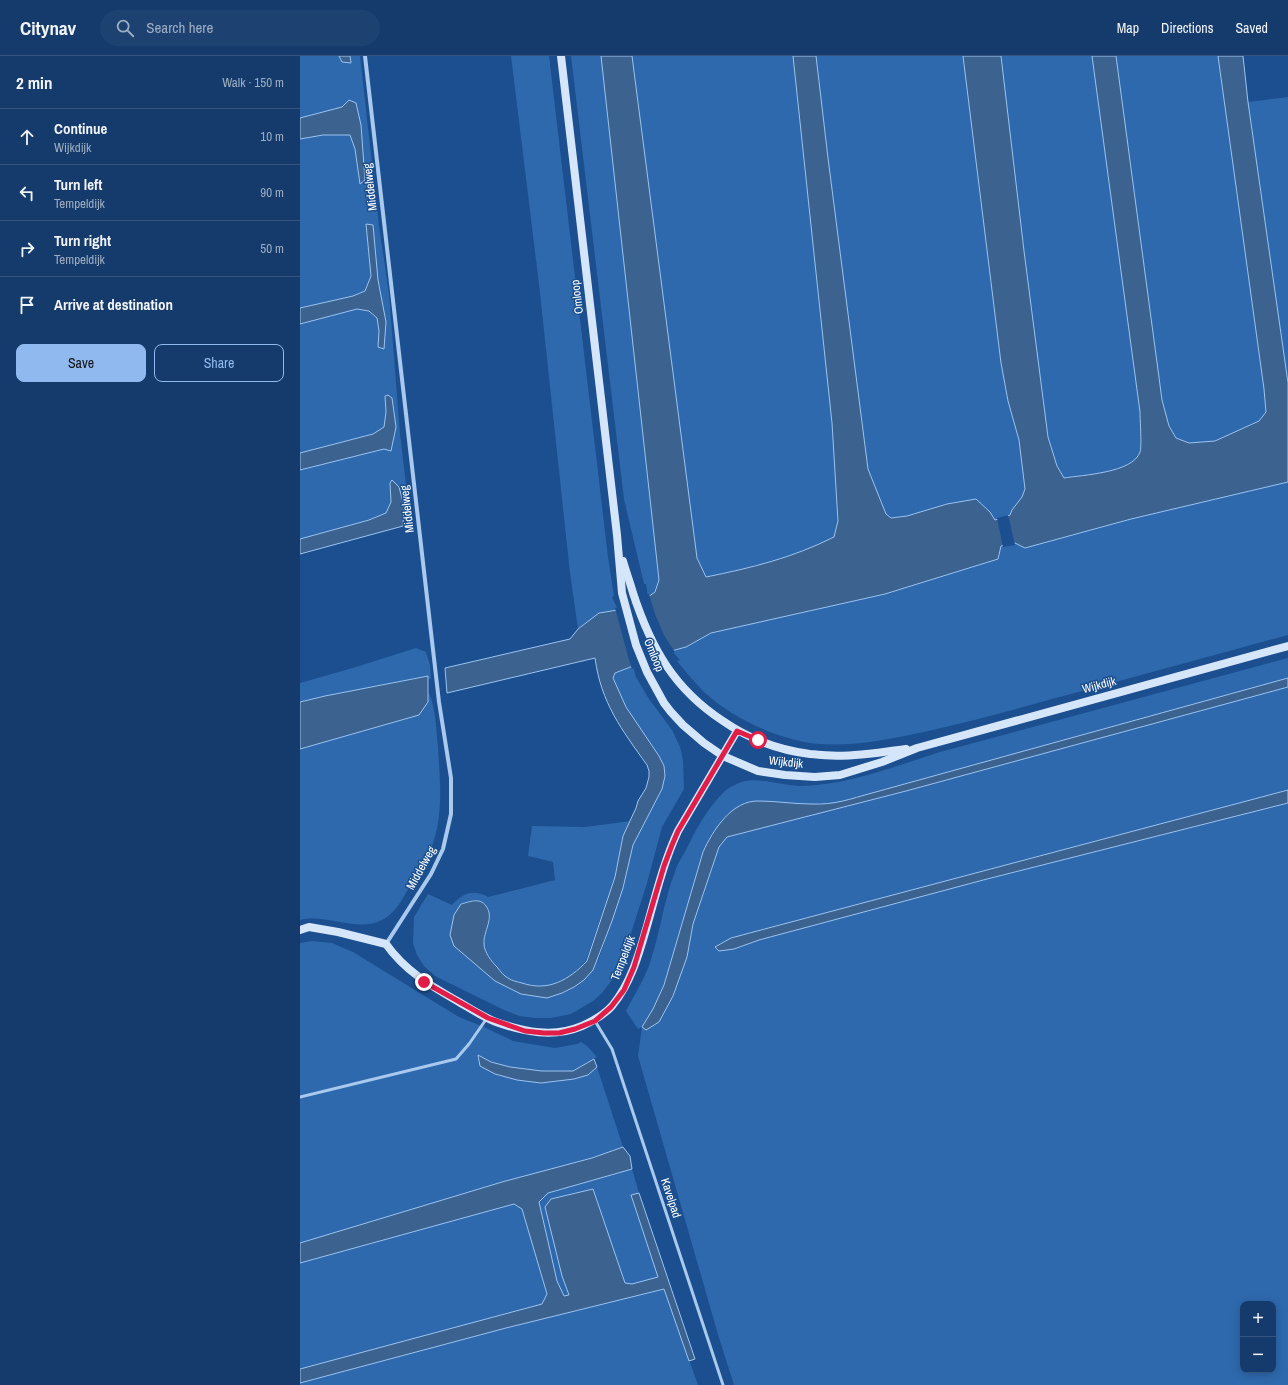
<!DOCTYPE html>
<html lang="en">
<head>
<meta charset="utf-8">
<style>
  body { margin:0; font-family:"Archivo Narrow",sans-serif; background:#1d4271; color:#f1f3f6 }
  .controls { position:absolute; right:12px; bottom:12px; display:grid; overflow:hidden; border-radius:8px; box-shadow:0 2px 10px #0003 }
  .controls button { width:36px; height:36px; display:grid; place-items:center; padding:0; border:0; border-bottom:1px solid #33557e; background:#143b6b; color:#f1f3f6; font:20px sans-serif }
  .stop { position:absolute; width:12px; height:12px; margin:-9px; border:3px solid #e11d48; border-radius:50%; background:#fff }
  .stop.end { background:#e11d48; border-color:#fff; box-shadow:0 1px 4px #0008 }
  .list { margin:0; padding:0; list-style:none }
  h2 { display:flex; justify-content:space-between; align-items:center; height:52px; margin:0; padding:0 16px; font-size:17px }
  h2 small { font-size:13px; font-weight:400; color:#9dadc1 }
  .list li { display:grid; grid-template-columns:26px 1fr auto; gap:12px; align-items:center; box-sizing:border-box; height:56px; padding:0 16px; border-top:1px solid #33557e }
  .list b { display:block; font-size:15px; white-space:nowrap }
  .list p { margin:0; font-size:13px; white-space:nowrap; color:#9dadc1 }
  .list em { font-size:13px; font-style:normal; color:#9dadc1 }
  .actions { display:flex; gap:8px; padding:12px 16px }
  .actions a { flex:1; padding:9px 0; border:1px solid #90b9f0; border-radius:8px; text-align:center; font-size:14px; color:#90b9f0 }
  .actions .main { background:#90b9f0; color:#111 }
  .icon { flex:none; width:22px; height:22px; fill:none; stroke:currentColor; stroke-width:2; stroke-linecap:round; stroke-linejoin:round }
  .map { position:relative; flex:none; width:988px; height:1329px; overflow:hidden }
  header { display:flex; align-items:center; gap:24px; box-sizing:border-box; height:56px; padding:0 20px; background:#143b6b; border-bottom:1px solid #33557e }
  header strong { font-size:19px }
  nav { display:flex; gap:22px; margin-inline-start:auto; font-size:14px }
  .search { width:280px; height:36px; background:#1d4271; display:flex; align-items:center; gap:10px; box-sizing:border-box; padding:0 14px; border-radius:22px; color:#9dadc1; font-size:15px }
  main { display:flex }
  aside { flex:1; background:#143b6b }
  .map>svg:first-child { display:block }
  .green { fill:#2e69ad; fill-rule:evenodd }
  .water { fill:#3c6290; stroke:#9cc4f0 }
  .pier { fill:#1b4f8f }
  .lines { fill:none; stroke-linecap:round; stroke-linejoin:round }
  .lane { stroke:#a9c9ee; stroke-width:3 }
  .street { stroke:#a9c9ee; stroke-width:4 }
  .secondary { stroke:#d6e6fa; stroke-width:8 }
  .route { stroke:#e11d48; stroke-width:5 }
  .labels { text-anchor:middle; stroke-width:3; stroke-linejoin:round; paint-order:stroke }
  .street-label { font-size:12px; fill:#fff; stroke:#1b4f8f }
</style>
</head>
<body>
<header>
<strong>Citynav</strong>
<div class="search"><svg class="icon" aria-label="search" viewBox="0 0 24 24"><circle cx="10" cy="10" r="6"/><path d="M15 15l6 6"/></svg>Search here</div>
<nav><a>Map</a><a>Directions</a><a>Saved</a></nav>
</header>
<main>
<aside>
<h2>2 min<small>Walk · 150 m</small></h2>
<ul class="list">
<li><svg class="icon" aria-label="ahead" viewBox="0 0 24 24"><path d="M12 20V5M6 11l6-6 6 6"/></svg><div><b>Continue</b><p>Wijkdijk</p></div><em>10 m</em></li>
<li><svg class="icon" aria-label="left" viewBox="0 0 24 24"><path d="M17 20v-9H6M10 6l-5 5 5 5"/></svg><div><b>Turn left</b><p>Tempeldijk</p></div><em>90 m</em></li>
<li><svg class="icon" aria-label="right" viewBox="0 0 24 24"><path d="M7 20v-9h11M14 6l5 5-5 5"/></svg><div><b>Turn right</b><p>Tempeldijk</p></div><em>50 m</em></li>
<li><svg class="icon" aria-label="arrive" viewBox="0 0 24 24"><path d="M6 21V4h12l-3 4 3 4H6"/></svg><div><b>Arrive at destination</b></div></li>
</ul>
<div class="actions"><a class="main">Save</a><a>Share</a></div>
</aside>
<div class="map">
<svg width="988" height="1329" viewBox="0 0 988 1329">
  <rect width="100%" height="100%" fill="#1b4f8f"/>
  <g class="green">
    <path d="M0 0H39L42 6 51 7 50 0H60L79 170 89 238 100 378 110 462 103 463 104 450 90 427 91 446 86 457 69 464 0 483V414L84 393 91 395 96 371 85 341 86 356 84 371 73 378 0 397V268L57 253 69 255 77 262 79 275 78 290 83 293 86 266 66 169 71 220 65 235 53 240 0 252V83L23 79H50L55 93 60 128 65 124 42 51 0 62Z"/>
    <path d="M211 0H249L308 501 314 540 312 541 318 554 299 557 278 573 270 517 239 228Z"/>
    <path d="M271 0H301L359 524 355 536 348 541 346 528H344L324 443Z"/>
    <path d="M332 0H493L532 367 538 465 534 481C492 502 452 512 406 521L397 502Z"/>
    <path d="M516 0H663L701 307 708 345 719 384 725 433 722 441 712 454 710 459 695 464 690 456 676 443 647 448 607 460 590 462 586 458 568 413 528 102Z"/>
    <path d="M701 0H792L840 356C840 364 842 391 840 396 833 417 782 419 764 422L757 410 748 381 724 195Z"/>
    <path d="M816 0H918L964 333 966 356 959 365 915 385 889 387 876 382 869 370 862 344Z"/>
    <path d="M988 41V327L948 46Z"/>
    <path d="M988 426V579C906 601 824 624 741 646 702 657 664 667 624 676 585 684 544 693 504 686 469 679 432 661 405 637 395 627 386 616 377 605L380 604 372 595 386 591 411 577 585 538 698 503 701 490 715 487 725 492 831 463Z"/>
    <path d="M116 592 126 596 130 609 131 623H128L127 620 25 640 0 646V627L56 611Z"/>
    <path d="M988 602V622L572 737 539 747 512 748 479 747 428 758 413 777 403 796 364 929 353 953 342 971 382 915 387 901 393 868 419 791 427 781 606 735 988 631V734L431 882 415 891 434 893 459 884 687 823 988 747V1329H434L419 1282 338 1000 342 971 338 973 326 955C335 937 347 920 352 900 361 873 364 843 375 816 377 808 382 801 386 794 395 775 408 751 424 736 429 731 438 727 445 725 462 722 484 730 502 730 548 729 596 710 640 696ZM943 1248H973V1314H943Z"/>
    <path d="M333 610 336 621 349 643 372 674 380 691 383 704 384 733 362 771 347 827 324 899 315 920 302 937 293 945 271 958 251 962H235L219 960 204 954 135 920 124 910 117 899 113 887 114 861 128 838 152 849C163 837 173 833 188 841L255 824 253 806 228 800 232 770 285 771 331 765 323 780 315 821 286 905C268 925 249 936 221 927 217 925 211 924 207 922 204 919 201 915 199 913 193 906 185 898 184 889 183 882 188 870 190 862L176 844 161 848 154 859 195 925 262 937 284 924 299 902 323 832 333 789 362 733 365 720 364 710 359 700 326 651 313 622 315 617Z"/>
    <path d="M129 637C136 653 136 673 138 691 140 726 144 759 131 793 126 806 117 818 110 830 103 842 96 856 84 863 58 878 27 857 0 864V693L105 663 128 646Z"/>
    <path d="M12 885 32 887 53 896 159 961 184 971 213 985 255 992 277 988 281 986 287 990 297 1001 273 1015H242L210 1011 191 1006 179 1000 180 1010 288 1019 297 1011 323 1091 292 1102 202 1126 0 1187V887Z"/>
    <path d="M332 1113 339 1137 331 1139 358 1221 332 1228 325 1227 293 1133 251 1143 262 1220 269 1239 264 1240 257 1225 239 1146 248 1137Z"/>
    <path d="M214 1148 222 1153 247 1238 242 1248 0 1313V1207Z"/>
    <path d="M364 1233 398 1329H0V1327L206 1272Z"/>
  </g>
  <g class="water">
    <path d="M39 0H50L51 7 42 6Z"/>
    <path d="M301 0H332L397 502 406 521C451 512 492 502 534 481L538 465 532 367 493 0H516L528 102 568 413 586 458 591 462 607 460 647 448 676 443 690 456 695 464 710 459 712 454 722 441 725 433 719 384 708 345 701 307 663 0H701L724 195 748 381 757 410 764 422C782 419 833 417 840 396 842 391 840 364 840 356L792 0H816L862 344 869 370 876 382 889 387 915 385 959 365 966 356 964 333 918 0H943L948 46 988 327V426L831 463 725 492 715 487 701 490 698 503 585 538 411 577 386 591 349 601 333 610 315 617 313 622 326 651 359 700 364 710 365 720 362 733 333 789 323 832 312 865 293 914 284 924 274 931 262 937 247 942 221 938 195 925 154 890 150 879 154 859 161 848C169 846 180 841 186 850 195 862 183 875 184 888 184 896 192 906 197 911 200 915 204 920 208 922 212 925 218 926 222 927 248 936 269 924 287 905L315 821 323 780 336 752 338 745 346 732 349 721V715L347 709C322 674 301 647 295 602L147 637 145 612 270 583 278 573 299 557 318 554 348 541 355 536 359 524Z"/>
    <path d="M49 44 56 47 61 69 65 124 60 128 55 93 50 79H23L0 83V62L42 51Z"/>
    <path d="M66 168 73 169 78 224 86 266 84 293 78 291 79 275 77 262 69 255 57 253 0 268V252L53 240 65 235 71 220Z"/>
    <path d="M88 339 92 342 96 371 91 395 84 393 0 414V397L73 378 84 371 86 356 85 340Z"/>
    <path d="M92 424 99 431 104 450 103 470 0 498V483L69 464 86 457 91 446 90 427Z"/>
    <path d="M128 620V646L119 659 0 693V646L25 640Z"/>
    <path d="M988 622V631L606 735 427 781 419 791 393 868 387 901 373 940 359 966 346 974 342 971 353 953 364 929 403 796C413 774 432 744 459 745 476 745 494 748 511 748 535 749 550 743 572 737Z"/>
    <path d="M988 734V747L687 823 459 884 434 893 419 895 415 891 431 882Z"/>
    <path d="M178 999 191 1006 210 1011 242 1015H273L294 1003 297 1011 288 1019 274 1023 241 1027 217 1024 195 1018 180 1010Z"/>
    <path d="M323 1091 330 1100 332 1113 248 1137 239 1146 257 1225 264 1240 269 1239 262 1220 245 1151 251 1143 293 1133 325 1227 332 1228 358 1221 331 1139 339 1137 395 1303 389 1305 364 1233 206 1272 0 1327V1313L242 1248 247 1238 222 1153 214 1148 0 1207V1187L202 1126 292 1102Z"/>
  </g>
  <g class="pier">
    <path d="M708 459 715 489 703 491 697 462Z"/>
    <path d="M349 538 355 558 365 581 375 596 349 603 332 613 329 604 315 552 334 547 339 542Z"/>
  </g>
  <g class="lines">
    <g class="lane">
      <path d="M295 965 312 993 423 1329"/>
      <path d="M0 1041 156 1003 169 988 187 962"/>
    </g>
    <path class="street" d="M65 0 139 646 151 722V758L143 793 131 818 86 888"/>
    <g class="secondary">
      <path d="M261 0 317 479 322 537 336 589 347 616 364 647 371 656 383 669 404 687 423 700 458 715 485 719 515 721 540 719 582 706 617 692 988 590"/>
      <path d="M323 505C326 516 330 526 333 537 351 592 374 633 423 665 449 683 478 694 510 698 525 699 541 701 555 699 572 698 589 695 606 693"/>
      <path d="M0 874 9 871 38 876 86 888C105 915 131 930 159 946 171 953 183 961 196 966 224 976 254 982 282 970 293 965 304 959 312 950 331 927 339 898 347 870 356 838 364 805 378 775L437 675"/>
    </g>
  </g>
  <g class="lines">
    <path class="route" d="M124 926 188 962 225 975 244 977H259L275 973 295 965 311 951 324 934 334 911 364 810 372 789 378 775 437 675 458 684"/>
  </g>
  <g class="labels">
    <g class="street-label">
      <text transform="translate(70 131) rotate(-97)" y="4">Middelweg</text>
      <text transform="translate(277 241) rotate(-97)" y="4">Omloop</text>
      <text transform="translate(107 453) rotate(-97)" y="4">Middelweg</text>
      <text transform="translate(354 599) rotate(68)" y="4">Omloop</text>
      <text transform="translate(799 629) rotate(-15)" y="4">Wijkdijk</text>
      <text transform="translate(486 706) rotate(6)" y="4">Wijkdijk</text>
      <text transform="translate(121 812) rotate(-61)" y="4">Middelweg</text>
      <text transform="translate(323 902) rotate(-69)" y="4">Tempeldijk</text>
      <text transform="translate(371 1142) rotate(72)" y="4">Kavelpad</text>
    </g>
  </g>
</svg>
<div class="controls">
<button>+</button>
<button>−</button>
</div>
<div class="stop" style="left:458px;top:684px"></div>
<div class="stop end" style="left:124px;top:926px"></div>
</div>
</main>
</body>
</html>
